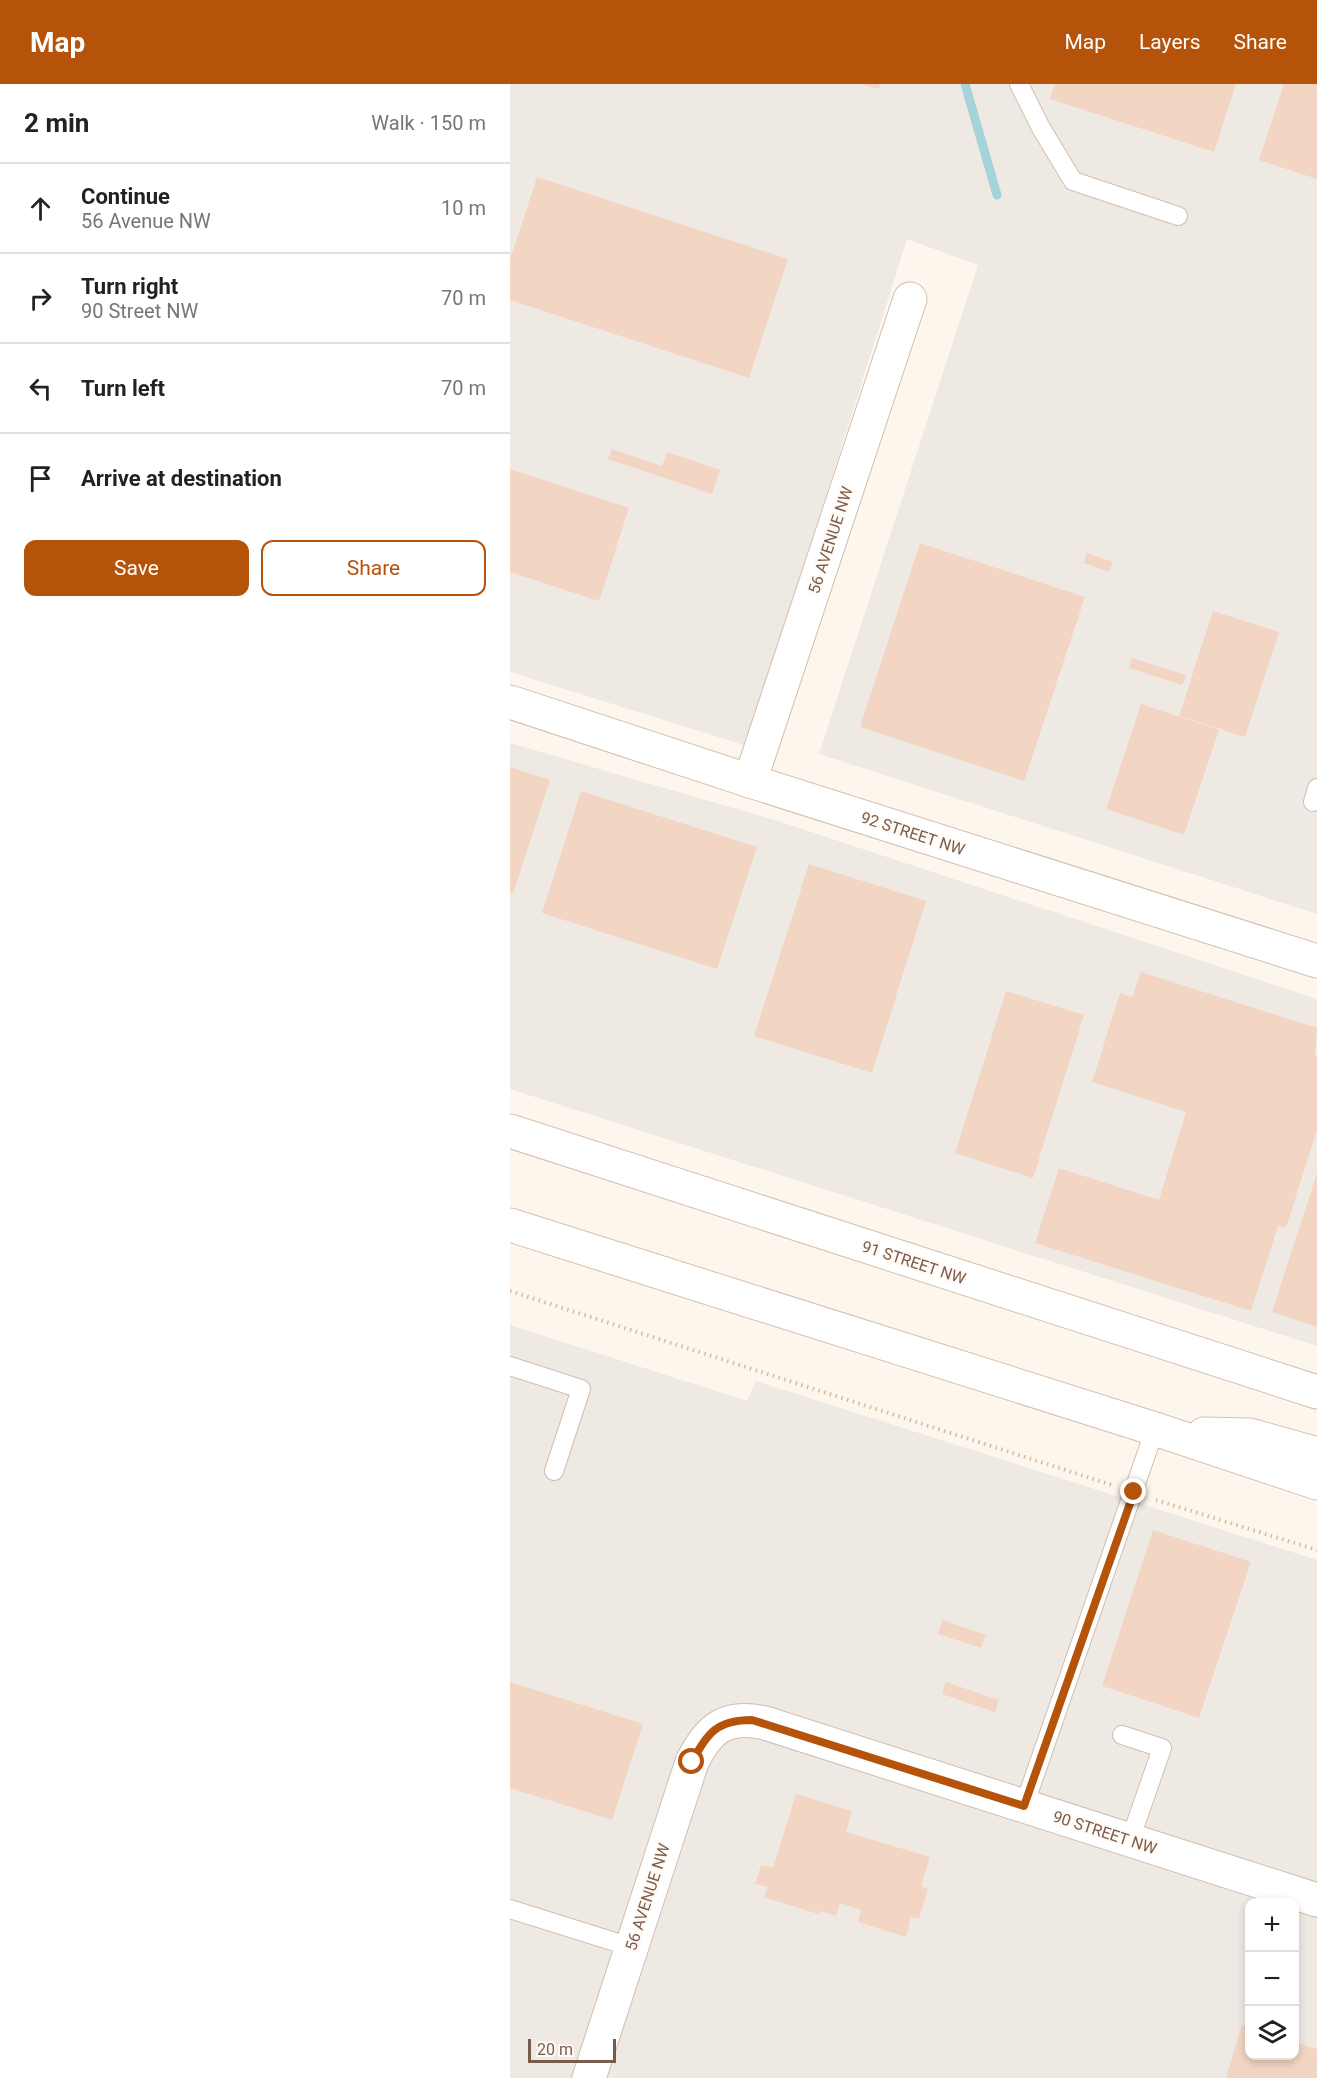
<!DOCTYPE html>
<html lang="en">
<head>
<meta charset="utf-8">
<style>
  body { margin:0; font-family:Roboto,sans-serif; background:#f6f6f6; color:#222 }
  .controls { position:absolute; right:18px; bottom:18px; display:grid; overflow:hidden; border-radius:12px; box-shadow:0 3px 9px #0003 }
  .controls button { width:54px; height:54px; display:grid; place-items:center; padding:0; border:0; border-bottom:2px solid #e0e0e0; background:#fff; color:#222; font:30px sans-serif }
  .scale { position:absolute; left:18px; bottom:15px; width:88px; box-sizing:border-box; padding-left:6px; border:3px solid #7a5c4d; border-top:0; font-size:16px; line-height:21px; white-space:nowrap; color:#7a5c4d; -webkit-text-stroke:4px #fffaf3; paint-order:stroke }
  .stop { position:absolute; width:18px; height:18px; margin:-14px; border:4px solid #b45309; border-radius:50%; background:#fff }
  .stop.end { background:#b45309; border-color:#fff; box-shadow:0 2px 6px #0008 }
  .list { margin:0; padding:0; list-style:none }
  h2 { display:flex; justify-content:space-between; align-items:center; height:78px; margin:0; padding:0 24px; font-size:26px }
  h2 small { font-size:20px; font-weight:400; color:#767676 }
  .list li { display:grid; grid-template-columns:39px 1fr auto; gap:18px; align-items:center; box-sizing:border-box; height:90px; padding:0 24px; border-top:2px solid #e0e0e0 }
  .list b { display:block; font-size:22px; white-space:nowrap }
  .list p { margin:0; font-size:20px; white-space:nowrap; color:#767676 }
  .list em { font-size:20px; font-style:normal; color:#767676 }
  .actions { display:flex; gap:12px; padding:18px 24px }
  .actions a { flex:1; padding:14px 0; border:2px solid #b45309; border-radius:12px; text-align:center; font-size:21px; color:#b45309 }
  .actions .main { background:#b45309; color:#fff }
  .icon { flex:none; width:33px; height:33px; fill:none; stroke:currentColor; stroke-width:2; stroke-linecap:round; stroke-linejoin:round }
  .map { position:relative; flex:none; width:807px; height:1994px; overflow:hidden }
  header { display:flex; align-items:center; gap:36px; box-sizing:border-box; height:84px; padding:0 30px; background:#b45309; color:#fff }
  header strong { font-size:28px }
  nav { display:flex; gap:33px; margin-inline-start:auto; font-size:21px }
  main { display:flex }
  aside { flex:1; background:#fff }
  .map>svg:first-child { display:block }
  .industrial { fill:#efe9e4; fill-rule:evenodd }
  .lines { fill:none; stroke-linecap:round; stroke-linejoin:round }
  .stream { stroke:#a5d3da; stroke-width:9 }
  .building { fill:#f3d5c3 }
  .lane-casing { stroke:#d1beb0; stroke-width:20 }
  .street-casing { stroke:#d1beb0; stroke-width:35 }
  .secondary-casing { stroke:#d6c0b0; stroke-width:35 }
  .path { stroke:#d9b8a5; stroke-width:4; stroke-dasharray:1.5 4.5; stroke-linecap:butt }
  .lane { stroke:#fff; stroke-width:18 }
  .street { stroke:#fff; stroke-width:33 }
  .secondary { stroke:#fff; stroke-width:33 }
  .route { stroke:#b45309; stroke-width:8 }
  .labels { text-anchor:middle; stroke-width:4.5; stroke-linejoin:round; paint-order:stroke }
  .street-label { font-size:16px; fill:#7a5c4d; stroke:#fffaf3 }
</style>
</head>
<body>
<header>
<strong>Map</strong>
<nav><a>Map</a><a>Layers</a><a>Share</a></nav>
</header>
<main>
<aside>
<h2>2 min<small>Walk · 150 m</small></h2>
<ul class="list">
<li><svg class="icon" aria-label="ahead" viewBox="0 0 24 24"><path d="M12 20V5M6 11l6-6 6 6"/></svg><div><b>Continue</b><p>56 Avenue NW</p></div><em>10 m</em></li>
<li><svg class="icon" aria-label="right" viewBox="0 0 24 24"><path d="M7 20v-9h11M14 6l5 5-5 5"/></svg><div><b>Turn right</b><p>90 Street NW</p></div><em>70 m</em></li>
<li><svg class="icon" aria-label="left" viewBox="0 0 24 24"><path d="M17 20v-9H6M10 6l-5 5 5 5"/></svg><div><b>Turn left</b></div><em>70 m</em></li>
<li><svg class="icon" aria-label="arrive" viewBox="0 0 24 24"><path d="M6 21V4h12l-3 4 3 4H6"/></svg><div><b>Arrive at destination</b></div></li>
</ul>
<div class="actions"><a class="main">Save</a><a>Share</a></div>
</aside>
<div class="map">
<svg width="807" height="1994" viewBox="0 0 807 1994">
  <rect width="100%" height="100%" fill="#fdf6ec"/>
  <g class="industrial">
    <path d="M0 0H807V830L309 670 468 181 397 155 237 662 0 588Z"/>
    <path d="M0 659 271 738 807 915V1262L0 1005Z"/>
    <path d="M0 1241 237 1317 246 1297 807 1476V1994H0ZM740 1818H784V1972H740Z"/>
  </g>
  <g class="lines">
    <path class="stream" d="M455 0 487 111"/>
  </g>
  <g class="building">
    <path d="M350 0H370L369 5Z"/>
    <path d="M545 0H726L704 68 540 15Z"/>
    <path d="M774 0H807V95L749 76Z"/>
    <path d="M27 93 278 175 239 294 0 216V175Z"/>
    <path d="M102 365 152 382 157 368 210 386 202 410 98 375Z"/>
    <path d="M0 385 119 424 89 517 0 488Z"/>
    <path d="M410 459 575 513 514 697 350 643Z"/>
    <path d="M577 469 603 478 599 488 574 479Z"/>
    <path d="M703 527 769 548 735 653 669 632Z"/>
    <path d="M622 574 676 591 672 601 619 584Z"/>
    <path d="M631 620 709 646 674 751 596 725Z"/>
    <path d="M0 683 40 696 3 810 0 809Z"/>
    <path d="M71 707 247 763 207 885 32 829Z"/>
    <path d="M299 780 416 817 362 989 244 952Z"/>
    <path d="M631 888 807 944 805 971 807 972V1046L776 1144 768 1142 741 1227 525 1159 549 1084 649 1116 676 1028 582 998 610 909 622 913Z"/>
    <path d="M496 907 574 931 523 1094 445 1069Z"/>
    <path d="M807 1089V1243L762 1228Z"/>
    <path d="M643 1446 741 1478 689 1634 592 1602Z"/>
    <path d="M432 1536 476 1551 471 1564 428 1550Z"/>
    <path d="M0 1598 133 1640 102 1736 0 1704Z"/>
    <path d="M436 1598 489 1616 485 1628 432 1610Z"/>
    <path d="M286 1710 342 1727 336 1748 420 1773 411 1802 418 1805 409 1835 401 1833 396 1853 348 1838 351 1826 330 1819 326 1832 309 1827 308 1830 254 1813 258 1803 245 1800 251 1781 263 1784Z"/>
    <path d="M732 1941 740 1944V1972H784V1958L807 1965V1994H716Z"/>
  </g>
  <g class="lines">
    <defs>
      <g id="lane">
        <path d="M509 0 531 44 563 97 668 132"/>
        <path d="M803 718 807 704"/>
        <path d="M0 1282 71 1305 44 1387"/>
        <path d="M612 1651 652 1664 620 1756"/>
        <path d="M514 1722 645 1345"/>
        <path d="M0 1825 121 1863"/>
      </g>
      <g id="street">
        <path d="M0 618 240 697 807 877"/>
        <path d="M240 697 400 215"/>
        <path d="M79 1994 182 1678C199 1644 216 1630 255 1639L807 1816"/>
      </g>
      <g id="secondary">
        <path d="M0 1047 807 1308"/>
        <path d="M0 1141 645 1345 807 1399"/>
        <path d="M694 1350 740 1351 807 1370"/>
      </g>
    </defs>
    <use href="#lane" class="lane-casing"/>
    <use href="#street" class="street-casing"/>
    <use href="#secondary" class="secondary-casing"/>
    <g class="path">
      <path d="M0 1207 602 1401"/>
      <path d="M646 1416 807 1466"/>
    </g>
    <use href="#lane" class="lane"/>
    <use href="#street" class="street"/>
    <use href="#secondary" class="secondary"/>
  </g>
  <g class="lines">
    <path class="route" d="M182 1678C197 1649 207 1636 242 1636L514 1722 624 1408"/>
  </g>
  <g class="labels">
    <g class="street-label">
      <text transform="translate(320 456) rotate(-72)" y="6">56 AVENUE NW</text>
      <text transform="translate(403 749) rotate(18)" y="6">92 STREET NW</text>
      <text transform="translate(404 1178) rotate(18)" y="6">91 STREET NW</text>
      <text transform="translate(595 1748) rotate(18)" y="6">90 STREET NW</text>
      <text transform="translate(137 1813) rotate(-72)" y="6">56 AVENUE NW</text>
    </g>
  </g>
</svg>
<div class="controls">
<button>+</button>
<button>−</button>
<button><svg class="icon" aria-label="layers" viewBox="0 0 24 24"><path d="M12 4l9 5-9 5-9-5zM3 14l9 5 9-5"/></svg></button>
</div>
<div class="scale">20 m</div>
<div class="stop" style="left:182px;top:1678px"></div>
<div class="stop end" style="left:624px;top:1408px"></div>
</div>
</main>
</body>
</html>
